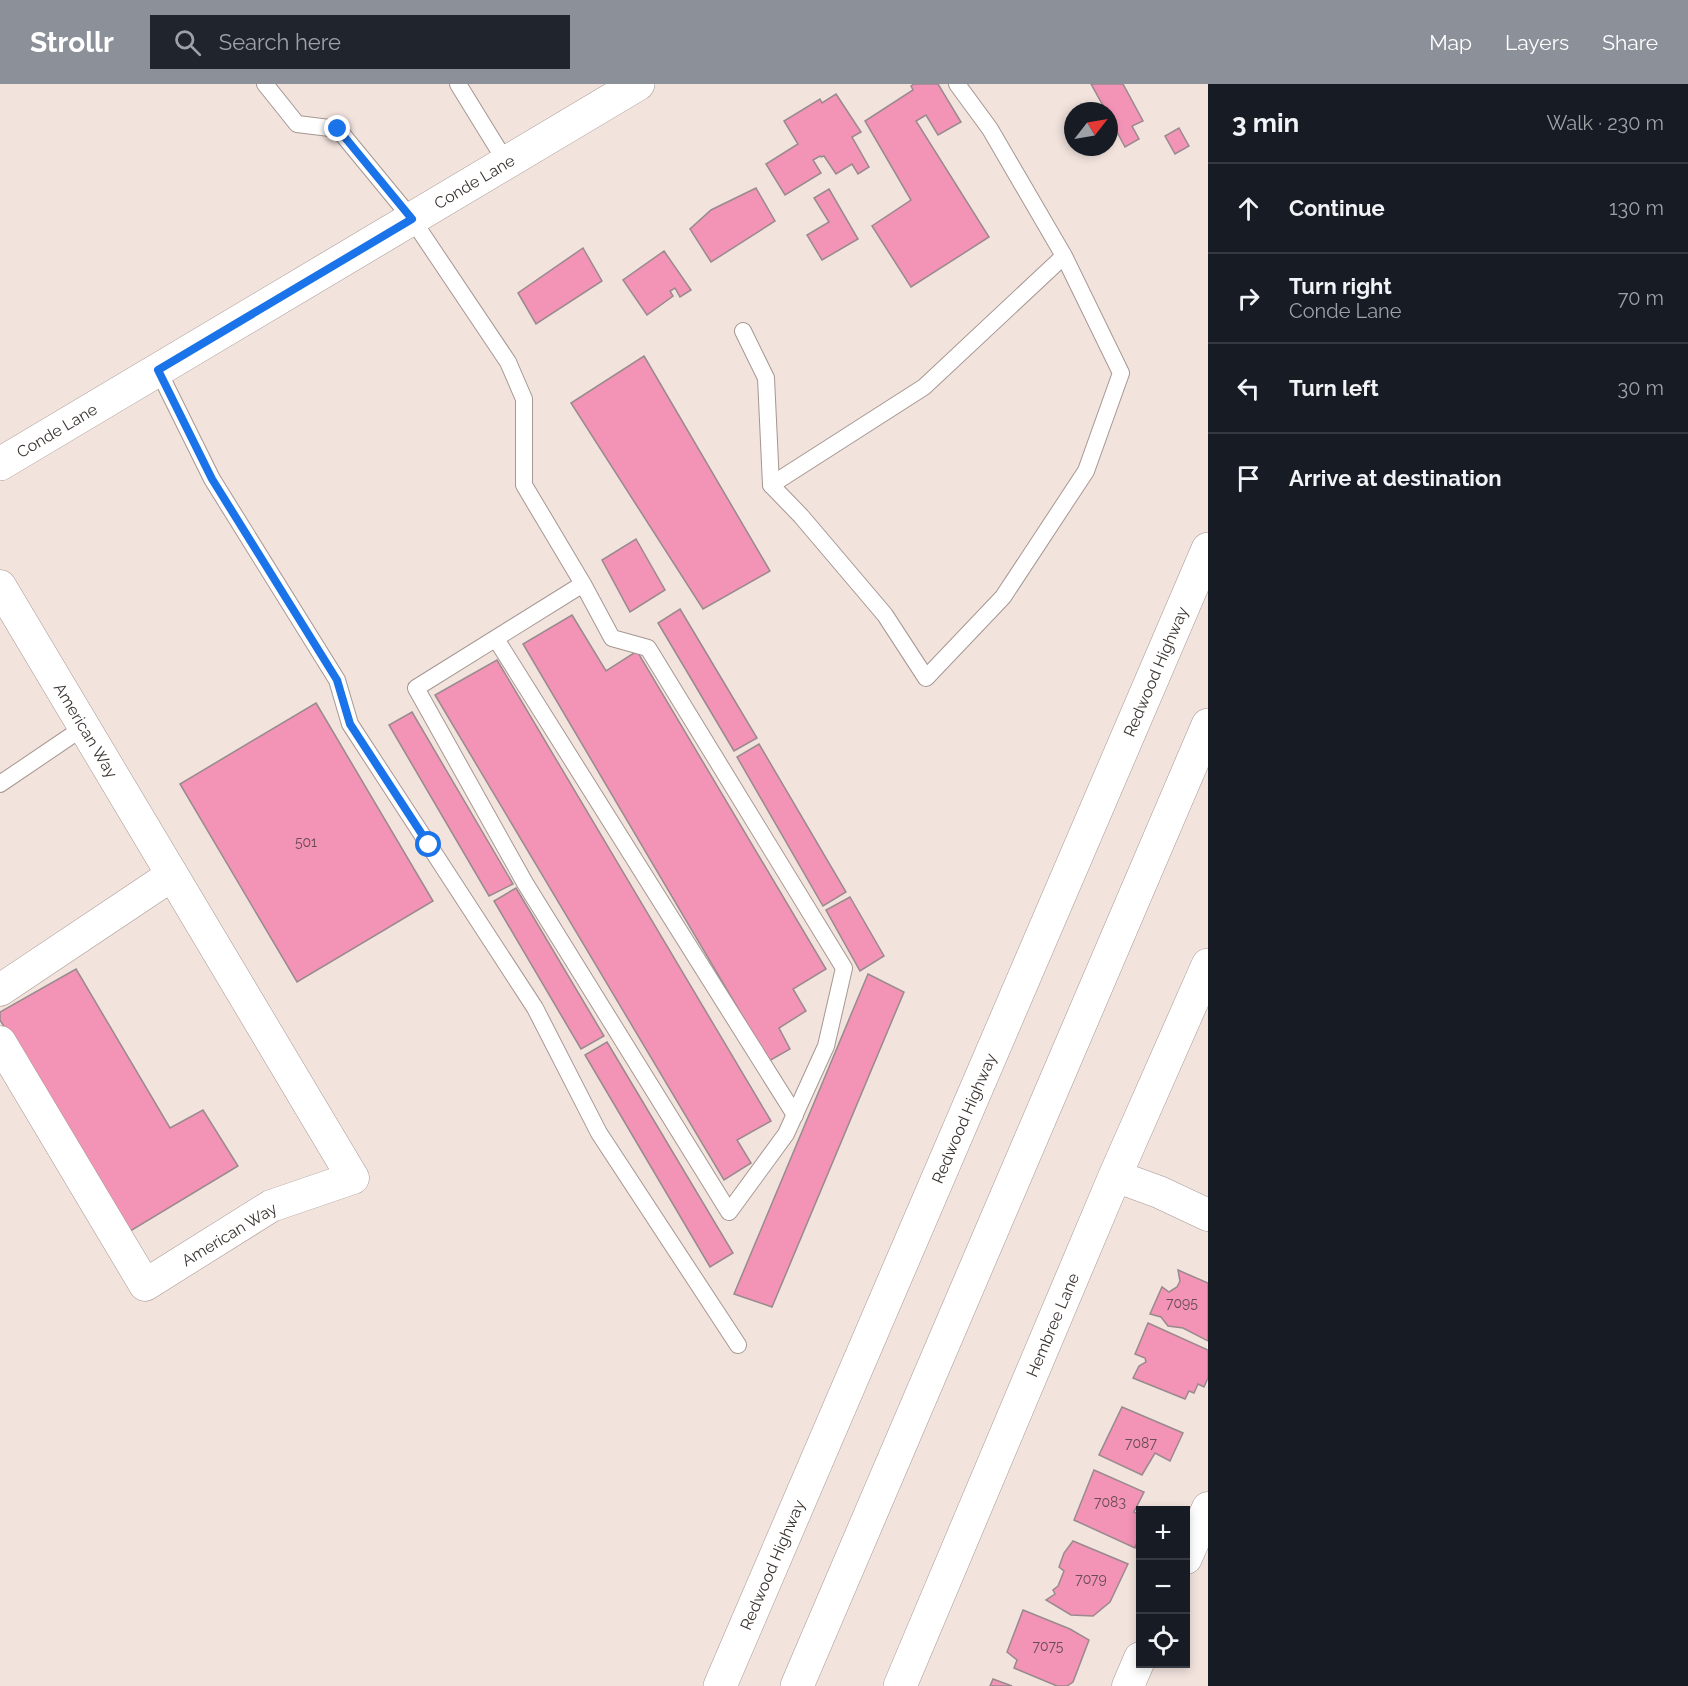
<!DOCTYPE html>
<html lang="en">
<head>
<meta charset="utf-8">
<style>
  body { margin:0; font-family:Raleway,sans-serif; background:#20242c; color:#f1f3f6 }
  .controls { position:absolute; right:18px; bottom:18px; display:grid; overflow:hidden; border-radius:0px; box-shadow:0 3px 9px #0003 }
  .controls button { width:54px; height:54px; display:grid; place-items:center; padding:0; border:0; border-bottom:2px solid #363941; background:#171b24; color:#f1f3f6; font:30px sans-serif }
  .compass { position:absolute; left:1064px; top:18px; width:54px; height:54px; border-radius:50%; background:#171b24; box-shadow:0 3px 9px #0003; rotate:59deg }
  .stop { position:absolute; width:18px; height:18px; margin:-14px; border:4px solid #1a73e8; border-radius:50%; background:#fff }
  .stop.end { background:#1a73e8; border-color:#fff; box-shadow:0 2px 6px #0008 }
  .list { margin:0; padding:0; list-style:none }
  h2 { display:flex; justify-content:space-between; align-items:center; height:78px; margin:0; padding:0 24px; font-size:26px }
  h2 small { font-size:20px; font-weight:400; color:#9ea1a6 }
  .list li { display:grid; grid-template-columns:39px 1fr auto; gap:18px; align-items:center; box-sizing:border-box; height:90px; padding:0 24px; border-top:2px solid #363941 }
  .list b { display:block; font-size:22px; white-space:nowrap }
  .list p { margin:0; font-size:20px; white-space:nowrap; color:#9ea1a6 }
  .list em { font-size:20px; font-style:normal; color:#9ea1a6 }
  .icon { flex:none; width:33px; height:33px; fill:none; stroke:currentColor; stroke-width:2; stroke-linecap:round; stroke-linejoin:round }
  .map { position:relative; flex:none; width:1208px; height:1602px; overflow:hidden }
  header { display:flex; align-items:center; gap:36px; box-sizing:border-box; height:84px; padding:0 30px; background:#8c9099; color:#fff }
  header strong { font-size:28px }
  nav { display:flex; gap:33px; margin-inline-start:auto; font-size:21px }
  .search { width:420px; height:54px; background:#20242c; display:flex; align-items:center; gap:15px; box-sizing:border-box; padding:0 21px; border-radius:0px; color:#9ea1a6; font-size:22px }
  main { display:flex }
  aside { flex:1; background:#171b24 }
  .map>svg:first-child { display:block }
  .building { fill:#f393b5; stroke:#998a8e; stroke-width:1.5 }
  .lines { fill:none; stroke-linecap:round; stroke-linejoin:round }
  .service-casing { stroke:#a69792; stroke-width:18 }
  .minor-casing { stroke:#a69792; stroke-width:33 }
  .tertiary-casing { stroke:#a69792; stroke-width:34 }
  .motorway-casing { stroke:#a69792; stroke-width:34 }
  .service { stroke:#fff; stroke-width:16 }
  .minor { stroke:#fff; stroke-width:32 }
  .tertiary { stroke:#fff; stroke-width:33 }
  .motorway { stroke:#fff; stroke-width:33 }
  .route { stroke:#1a73e8; stroke-width:8 }
  .labels { text-anchor:middle; stroke-width:5; stroke-linejoin:round; paint-order:stroke }
  .number-label { font-size:14px; fill:#684c52 }
  .street-label { font-size:16px; fill:#3a3431; stroke:#fff }
</style>
</head>
<body>
<header>
<strong>Strollr</strong>
<div class="search"><svg class="icon" aria-label="search" viewBox="0 0 24 24"><circle cx="10" cy="10" r="6"/><path d="M15 15l6 6"/></svg>Search here</div>
<nav><a>Map</a><a>Layers</a><a>Share</a></nav>
</header>
<main>
<div class="map">
<svg width="1208" height="1602" viewBox="0 0 1208 1602">
  <rect width="100%" height="100%" fill="#f2e3dd"/>
  <g class="building">
    <path d="M914 0H938L961 38 938 51 926 31 916 37 989 153 911 203 872 142 911 116 865 37 913 6 911 2Z"/>
    <path d="M1091 0H1123L1143 37 1132 42 1139 55 1125 63 1109 33V27H1106Z"/>
    <path d="M836 10 861 48 852 53 869 83 858 90 852 80 836 90 824 72 821 73 820 72 813 76 821 89 785 111 766 80 798 60 784 37 820 15 822 19Z"/>
    <path d="M1179 44 1189 62 1175 70 1165 52Z"/>
    <path d="M756 104 775 137 711 178 690 145 711 126Z"/>
    <path d="M829 105 858 155 822 176 807 151 829 138 814 114Z"/>
    <path d="M583 164 602 197 536 240 518 209Z"/>
    <path d="M664 167 691 206 680 213 675 204 670 207 673 212 647 231 623 196Z"/>
    <path d="M644 272 770 487 703 525 571 319Z"/>
    <path d="M636 455 665 506 630 528 602 476Z"/>
    <path d="M680 525 757 654 734 667 658 539Z"/>
    <path d="M572 531 606 587 637 567 826 885 793 905 806 927 779 944 790 965 769 977 523 560Z"/>
    <path d="M497 576 771 1037 737 1056 751 1079 724 1096 435 611Z"/>
    <path d="M316 619 433 817 297 898 180 700Z"/>
    <path d="M412 628 513 800 489 812 389 641Z"/>
    <path d="M759 660 846 808 823 822 737 673Z"/>
    <path d="M516 804 604 952 581 965 494 817Z"/>
    <path d="M850 813 884 872 860 887 826 826Z"/>
    <path d="M76 885 170 1044 203 1026 238 1082 127 1149 0 936V928Z"/>
    <path d="M868 890 904 908 772 1223 734 1210Z"/>
    <path d="M607 958 733 1169 710 1183 585 971Z"/>
    <path d="M1178 1186 1208 1199V1257L1183 1244 1168 1242 1161 1233 1150 1230 1162 1203 1169 1208 1177 1203 1180 1197Z"/>
    <path d="M1148 1239 1208 1266V1294L1204 1303 1198 1300 1194 1309 1189 1307 1185 1315 1133 1294 1139 1282 1146 1278 1145 1274 1135 1270Z"/>
    <path d="M1122 1323 1183 1349 1170 1377 1155 1369 1142 1391 1099 1371Z"/>
    <path d="M1094 1386 1144 1408 1134 1428 1140 1432V1449L1135 1464 1074 1436Z"/>
    <path d="M1073 1457 1128 1480 1110 1518 1093 1532 1071 1531 1046 1516 1055 1510 1053 1506 1058 1502 1064 1487 1059 1483 1064 1469Z"/>
    <path d="M1023 1526 1070 1545 1089 1556 1073 1598 1067 1602H1057L1014 1584 1017 1576 1007 1568Z"/>
    <path d="M993 1595 1012 1602H990Z"/>
  </g>
  <g class="lines">
    <defs>
      <g id="service">
        <path d="M265 0 297 40 338 45 412 135 508 278 524 315V401L583 500 612 554 648 564 844 884 826 962 786 1050 729 1128 525 799 416 604 583 500"/>
        <path d="M458 0 506 78"/>
        <path d="M957 0 990 45 1064 172 1121 289 1086 387 1003 513 926 594 885 531 801 432 771 401 924 303 1064 172"/>
        <path d="M743 247 766 294 771 401"/>
        <path d="M158 286 212 395 337 596 350 640 535 924 599 1049 738 1261"/>
        <path d="M496 555 795 1031"/>
        <path d="M0 700 84 643"/>
      </g>
      <g id="minor">
        <path id="s1" d="M0 502 353 1094 271 1122 145 1201 0 958"/>
        <path d="M0 906 172 791"/>
        <path d="M1115 1092 1159 1108 1208 1131"/>
        <path d="M1186 1474 1208 1424"/>
        <path d="M1128 1602 1140 1574"/>
      </g>
      <g id="tertiary">
        <path id="s2" d="M0 380 638 0"/>
        <path id="s3" d="M900 1602 1115 1092 1208 881"/>
      </g>
      <g id="motorway">
        <path id="s4" d="M720 1602 1208 465"/>
        <path d="M797 1602 1208 641"/>
      </g>
    </defs>
    <use href="#service" class="service-casing"/>
    <use href="#minor" class="minor-casing"/>
    <use href="#tertiary" class="tertiary-casing"/>
    <use href="#motorway" class="motorway-casing"/>
    <use href="#service" class="service"/>
    <use href="#minor" class="minor"/>
    <use href="#tertiary" class="tertiary"/>
    <use href="#motorway" class="motorway"/>
  </g>
  <g class="lines">
    <path class="route" d="M338 45 412 135 158 286 212 395 337 596 350 640 429 761"/>
  </g>
  <g class="labels">
    <g class="number-label">
      <text x="306" y="763">501</text>
      <text x="1182" y="1224">7095</text>
      <text x="1141" y="1364">7087</text>
      <text x="1110" y="1423">7083</text>
      <text x="1091" y="1500">7079</text>
      <text x="1048" y="1567">7075</text>
    </g>
    <g class="street-label">
      <text dy="6" stroke="none"><textPath href="#s2" startOffset="552">Conde Lane</textPath></text>
      <text dy="6" stroke="none"><textPath href="#s2" startOffset="66">Conde Lane</textPath></text>
      <text dy="6" stroke="none"><textPath href="#s4" startOffset="1104">Redwood Highway</textPath></text>
      <text dy="6" stroke="none"><textPath href="#s1" startOffset="168">American Way</textPath></text>
      <text dy="6" stroke="none"><textPath href="#s4" startOffset="618">Redwood Highway</textPath></text>
      <text transform="translate(229 1150) rotate(-31)" y="6">American Way</text>
      <text dy="6" stroke="none"><textPath href="#s3" startOffset="392">Hembree Lane</textPath></text>
      <text dy="6" stroke="none"><textPath href="#s4" startOffset="132">Redwood Highway</textPath></text>
    </g>
  </g>
</svg>
<div class="controls">
<button>+</button>
<button>−</button>
<button><svg class="icon" aria-label="locate" viewBox="0 0 24 24"><circle cx="12" cy="12" r="6"/><path d="M12 2v4M12 18v4M2 12h4M18 12h4"/></svg></button>
</div>
<svg class="compass" viewBox="-18 -18 36 36"><path d="M0-13l5 13h-10z" fill="#e53935"/><path d="M0 13l5-13h-10z" fill="#9ea1a6"/></svg>
<div class="stop" style="left:429px;top:761px"></div>
<div class="stop end" style="left:338px;top:45px"></div>
</div>
<aside>
<h2>3 min<small>Walk · 230 m</small></h2>
<ul class="list">
<li><svg class="icon" aria-label="ahead" viewBox="0 0 24 24"><path d="M12 20V5M6 11l6-6 6 6"/></svg><div><b>Continue</b></div><em>130 m</em></li>
<li><svg class="icon" aria-label="right" viewBox="0 0 24 24"><path d="M7 20v-9h11M14 6l5 5-5 5"/></svg><div><b>Turn right</b><p>Conde Lane</p></div><em>70 m</em></li>
<li><svg class="icon" aria-label="left" viewBox="0 0 24 24"><path d="M17 20v-9H6M10 6l-5 5 5 5"/></svg><div><b>Turn left</b></div><em>30 m</em></li>
<li><svg class="icon" aria-label="arrive" viewBox="0 0 24 24"><path d="M6 21V4h12l-3 4 3 4H6"/></svg><div><b>Arrive at destination</b></div></li>
</ul>
</aside>
</main>
</body>
</html>
